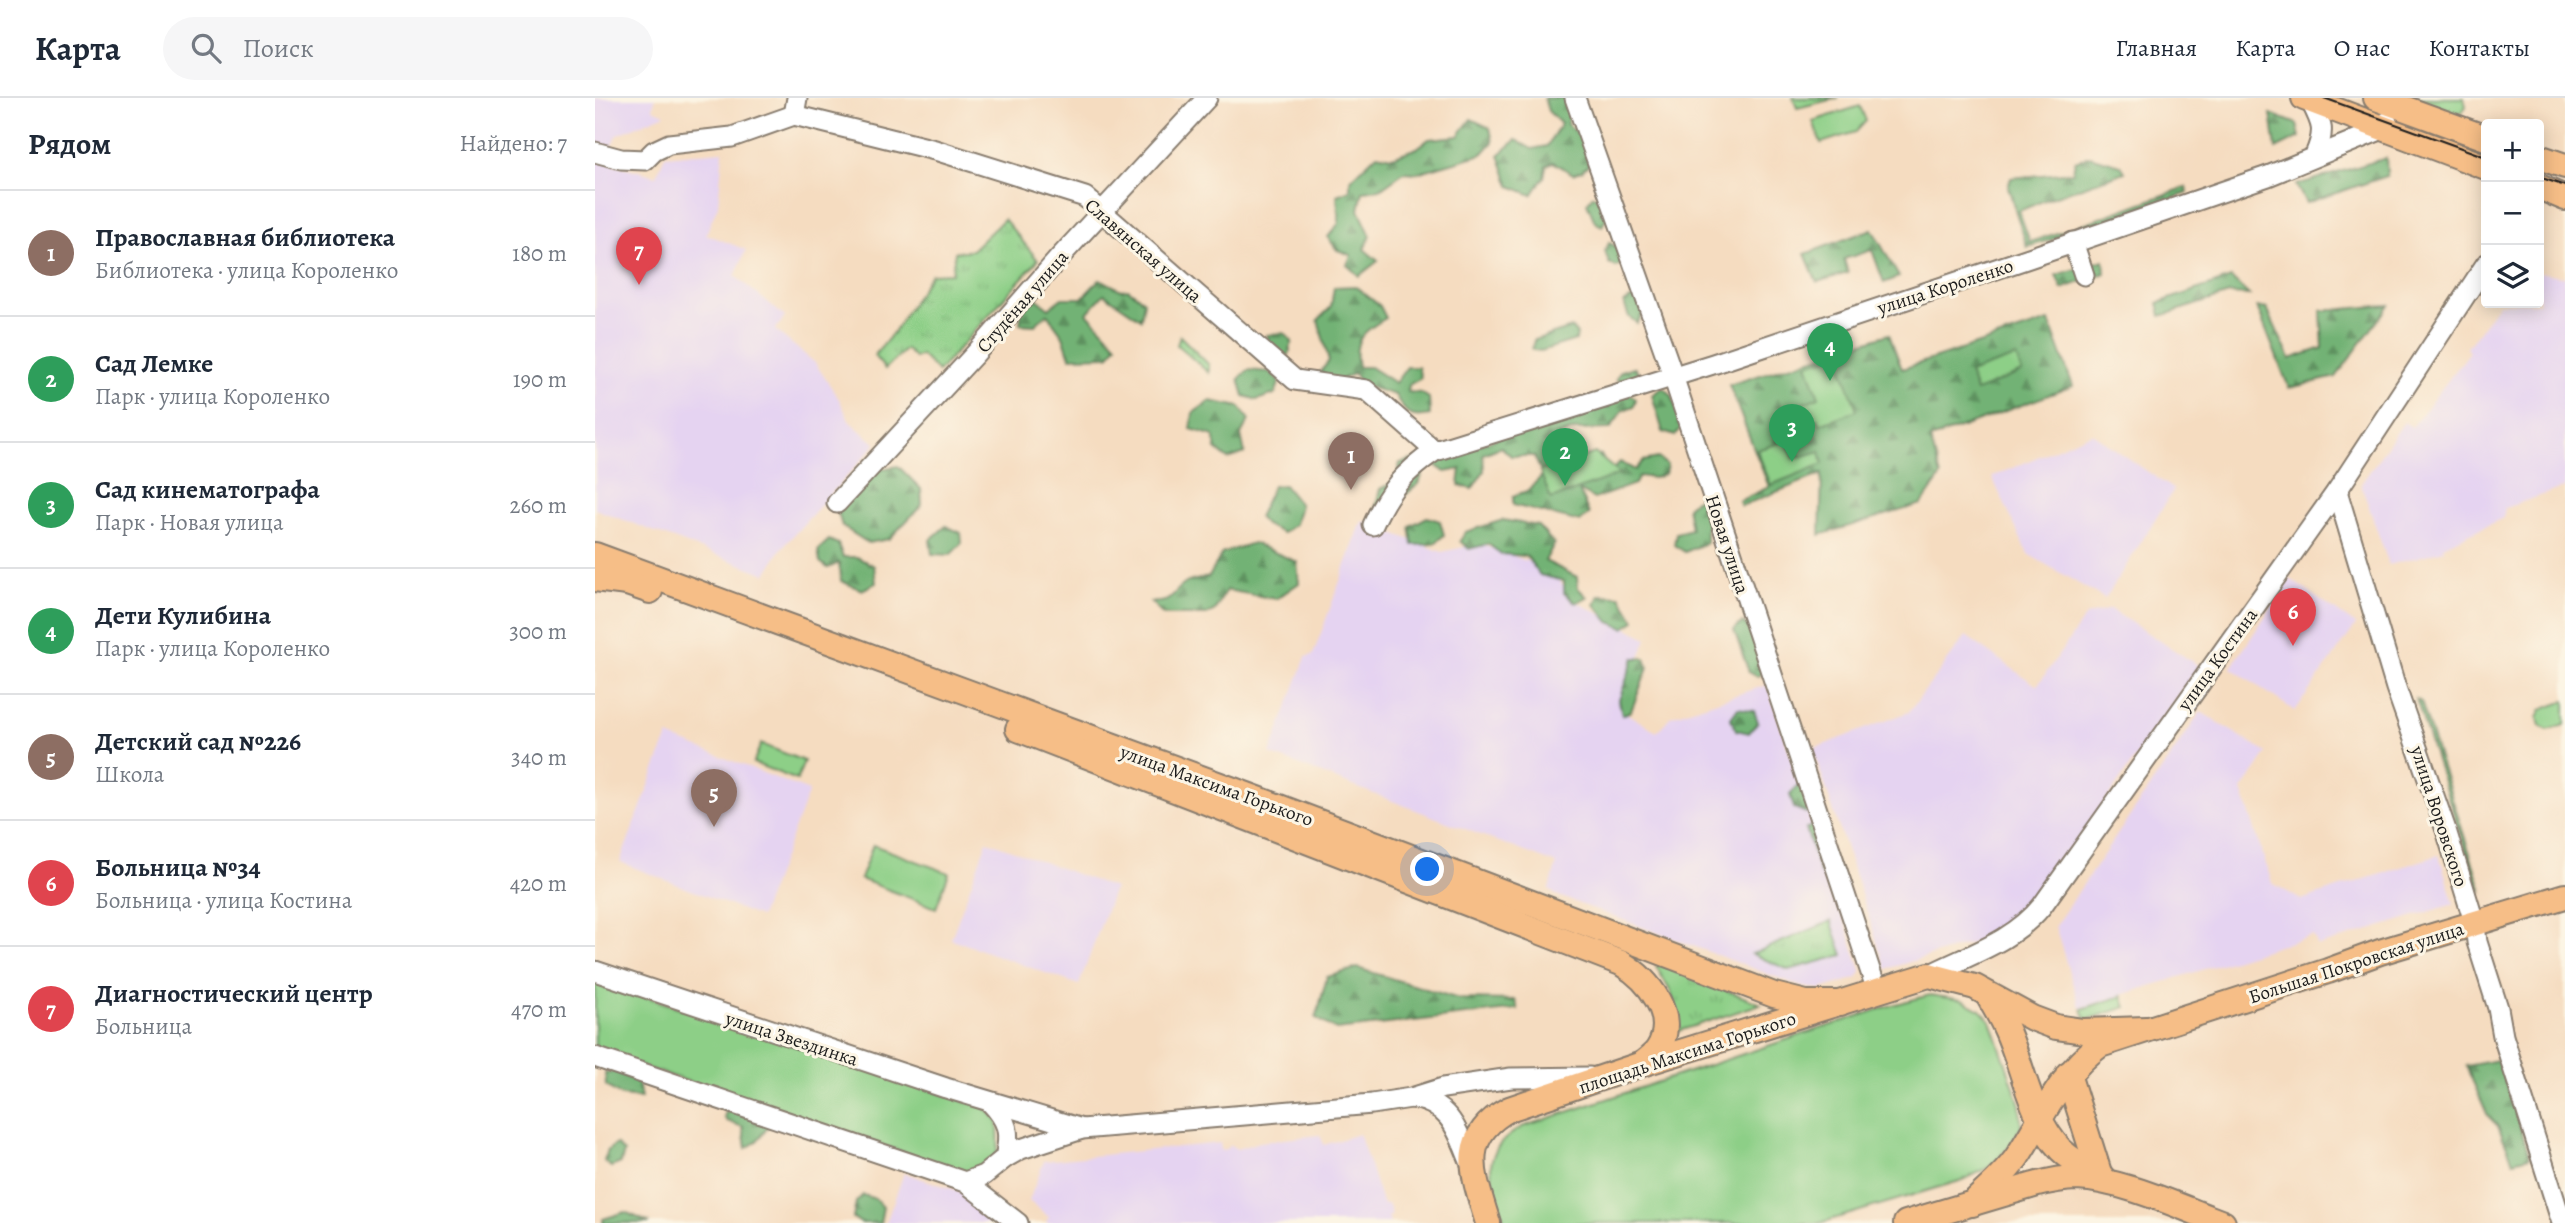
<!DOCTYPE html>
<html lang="ru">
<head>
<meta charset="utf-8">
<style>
  body { margin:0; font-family:Alegreya,serif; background:#f6f6f7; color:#1f2937 }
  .controls { position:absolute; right:21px; top:21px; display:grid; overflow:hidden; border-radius:7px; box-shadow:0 4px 18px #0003 }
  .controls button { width:63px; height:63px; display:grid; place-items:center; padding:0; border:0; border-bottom:2px solid #e0e1e3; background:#fff; color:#1f2937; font:35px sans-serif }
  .you { position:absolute; left:833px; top:772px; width:24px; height:24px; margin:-18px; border:5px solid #fff; border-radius:50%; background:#1a73e8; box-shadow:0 0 0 10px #1a73e833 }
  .badge { display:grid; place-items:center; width:46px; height:46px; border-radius:50%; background:#1f6fb2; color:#fff; font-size:23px; font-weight:700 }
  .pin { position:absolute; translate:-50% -58px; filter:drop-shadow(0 2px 4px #0008) }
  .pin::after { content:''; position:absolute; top:37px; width:24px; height:21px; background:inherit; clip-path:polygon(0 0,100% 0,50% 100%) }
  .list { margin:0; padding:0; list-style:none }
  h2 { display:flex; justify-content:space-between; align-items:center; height:91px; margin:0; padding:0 28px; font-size:30px }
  h2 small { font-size:23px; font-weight:400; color:#747a83 }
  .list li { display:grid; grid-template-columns:46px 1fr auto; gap:21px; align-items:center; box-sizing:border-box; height:126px; padding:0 28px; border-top:2px solid #e0e1e3 }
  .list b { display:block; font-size:26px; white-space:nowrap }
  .list p { margin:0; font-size:23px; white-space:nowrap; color:#747a83 }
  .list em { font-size:23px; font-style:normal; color:#747a83 }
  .icon { flex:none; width:38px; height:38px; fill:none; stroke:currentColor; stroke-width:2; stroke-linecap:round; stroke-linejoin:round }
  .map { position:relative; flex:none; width:1970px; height:1125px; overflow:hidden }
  header { display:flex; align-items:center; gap:42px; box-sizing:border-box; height:98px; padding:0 35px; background:#fff; border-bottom:2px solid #e0e1e3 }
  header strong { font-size:33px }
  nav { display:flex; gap:38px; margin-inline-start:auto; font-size:24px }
  .search { width:490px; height:63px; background:#f6f6f7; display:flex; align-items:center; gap:18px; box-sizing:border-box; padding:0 24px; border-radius:38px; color:#747a83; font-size:26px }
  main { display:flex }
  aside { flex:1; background:#fff }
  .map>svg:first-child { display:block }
  .built { fill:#e5d3f1 }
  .grass { fill:url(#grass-tufts); stroke:#547652; stroke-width:2 }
  .forest { fill:url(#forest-firs); stroke:#476748; stroke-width:2 }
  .park { fill:#8dcf87; stroke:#547652; stroke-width:2 }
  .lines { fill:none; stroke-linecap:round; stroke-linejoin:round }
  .minor-casing { stroke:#887c6e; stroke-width:23 }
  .major-casing { stroke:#887c6e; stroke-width:28 }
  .minor { stroke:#fff; stroke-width:19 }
  .major { stroke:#f6be87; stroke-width:24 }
  .tram { stroke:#1c1c1c; stroke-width:2 }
  .labels { text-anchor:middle; stroke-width:6; stroke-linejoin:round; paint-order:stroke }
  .street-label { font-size:19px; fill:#1c1c1c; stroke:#fcf5e5 }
</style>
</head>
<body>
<header>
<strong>Карта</strong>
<div class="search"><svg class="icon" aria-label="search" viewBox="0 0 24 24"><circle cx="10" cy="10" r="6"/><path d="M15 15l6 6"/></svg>Поиск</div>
<nav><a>Главная</a><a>Карта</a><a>О нас</a><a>Контакты</a></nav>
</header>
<main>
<aside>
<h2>Рядом<small>Найдено: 7</small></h2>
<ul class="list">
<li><span class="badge" style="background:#8d6e63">1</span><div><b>Православная библиотека</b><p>Библиотека · улица Короленко</p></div><em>180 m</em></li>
<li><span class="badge" style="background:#2e9e5b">2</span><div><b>Сад Лемке</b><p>Парк · улица Короленко</p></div><em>190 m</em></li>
<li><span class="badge" style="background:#2e9e5b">3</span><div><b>Сад кинематографа</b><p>Парк · Новая улица</p></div><em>260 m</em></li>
<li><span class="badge" style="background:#2e9e5b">4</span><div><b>Дети Кулибина</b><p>Парк · улица Короленко</p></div><em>300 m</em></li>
<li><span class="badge" style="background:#8d6e63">5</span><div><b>Детский сад №226</b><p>Школа</p></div><em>340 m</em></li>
<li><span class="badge" style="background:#e0444e">6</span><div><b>Больница №34</b><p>Больница · улица Костина</p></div><em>420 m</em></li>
<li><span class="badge" style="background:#e0444e">7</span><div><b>Диагностический центр</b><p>Больница</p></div><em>470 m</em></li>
</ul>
</aside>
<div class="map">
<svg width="1970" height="1125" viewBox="0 0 1970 1125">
  <defs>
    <pattern id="grass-tufts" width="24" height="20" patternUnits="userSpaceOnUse" patternTransform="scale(1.75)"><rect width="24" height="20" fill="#8dcf87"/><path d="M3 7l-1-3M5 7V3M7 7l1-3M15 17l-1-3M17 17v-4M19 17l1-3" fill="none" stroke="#79b174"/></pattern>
    <pattern id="forest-firs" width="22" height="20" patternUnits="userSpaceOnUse" patternTransform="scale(1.75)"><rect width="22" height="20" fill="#72b274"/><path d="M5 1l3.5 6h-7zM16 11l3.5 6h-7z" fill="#5d905e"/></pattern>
  </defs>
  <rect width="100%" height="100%" fill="#fcf5e5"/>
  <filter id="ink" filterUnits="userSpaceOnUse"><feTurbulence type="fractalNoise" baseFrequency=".0143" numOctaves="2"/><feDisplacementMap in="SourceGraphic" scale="14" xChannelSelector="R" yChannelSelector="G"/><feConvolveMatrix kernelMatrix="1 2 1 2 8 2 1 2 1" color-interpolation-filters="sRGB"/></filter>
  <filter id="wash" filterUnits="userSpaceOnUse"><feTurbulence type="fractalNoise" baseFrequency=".00686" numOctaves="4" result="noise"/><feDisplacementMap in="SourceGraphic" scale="28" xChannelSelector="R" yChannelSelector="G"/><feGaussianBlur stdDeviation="1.57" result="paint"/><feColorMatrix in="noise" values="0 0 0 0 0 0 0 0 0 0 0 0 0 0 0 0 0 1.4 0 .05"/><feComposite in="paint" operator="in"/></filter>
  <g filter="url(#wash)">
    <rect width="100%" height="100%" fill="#f5dcc0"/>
    <g class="built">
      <path d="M0 0H60L58 11 70 16 22 37 14 52 0 48Z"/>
      <path d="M128 53 123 107 111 136 151 152 140 178 190 219 180 232 220 265 244 301 255 324 281 346 186 451 171 476 0 411V61L61 78 70 58Z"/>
      <path d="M1944 174 1970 179V389L1910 410 1908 420 1848 448 1849 452 1794 467 1766 386 1809 324 1817 329 1875 254 1872 250 1904 205H1944Z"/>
      <path d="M1497 335 1579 392 1510 501 1433 456 1397 379Z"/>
      <path d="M767 423 847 454 884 446 957 472 978 502 1052 540 1026 612 1062 634 1076 618 1172 587 1266 873 1263 880 1225 891 1208 889 961 797 954 791 962 766 675 656 711 559 718 557Z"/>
      <path d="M1695 481 1761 527 1700 613 1636 570Z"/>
      <path d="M1515 511 1604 568 1421 832 1291 871 1218 651 1314 614 1371 538 1442 588 1491 518Z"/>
      <path d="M1606 614 1672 655 1647 692 1677 785 1706 802 1844 757 1859 806 1723 848 1718 837 1485 910 1460 828Z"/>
      <path d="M73 638 214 693 165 819 25 764Z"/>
      <path d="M392 743 519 790 484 887 356 841Z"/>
      <path d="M764 1036 788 1107 793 1106 797 1117 793 1119 795 1125H453L451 1124 454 1119 434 1103 449 1063 625 1045 626 1053 630 1052 635 1047 642 1051 665 1044 725 1037 729 1047Z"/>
      <path d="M309 1075 370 1095 409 1125H291Z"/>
    </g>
    <g class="grass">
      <path d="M1198 0H1243L1202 10Z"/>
      <path d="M409 121 443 162 343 274 326 257 320 260 311 251 290 271 279 258 299 234 336 176 357 175 360 154 377 152Z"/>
      <path d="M585 238 614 267V275L582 247Z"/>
      <path d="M1236 823 1248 857 1194 872 1157 856Z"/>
      <path d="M1065 866 1166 906 1081 934 1077 896 1061 868Z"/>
      <path d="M1527 898 1531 909 1491 922 1487 911Z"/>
    </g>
    <g class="forest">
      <path d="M949 0H971L975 12 972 26 987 39 995 65 987 73 978 76 958 64 951 68 949 79 937 97 915 88 904 57 921 42 937 51 952 48 966 26 953 13Z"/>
      <path d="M1676 16 1702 26 1705 39 1681 51Z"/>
      <path d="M876 21 895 30 898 44 887 56 822 75 809 74 785 91 768 93 764 112 776 138 769 151 783 163 764 178 752 167 756 157 742 152 733 139 744 125 742 97 755 92V82L782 56 797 59 822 50 834 41 863 38Z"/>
      <path d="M1494 58 1526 67 1530 74 1455 100 1424 113 1435 144 1468 133 1469 138 1432 149 1413 89 1416 80 1478 74 1480 63Z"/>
      <path d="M1791 60 1792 78 1711 105 1701 87Z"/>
      <path d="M1591 89 1593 95 1487 131 1485 127Z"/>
      <path d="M998 97 1008 104 1012 119 1007 128 1000 124 992 105Z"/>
      <path d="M1277 131 1304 179 1289 185 1277 152 1249 161 1253 175 1222 184 1210 156Z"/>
      <path d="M1014 145 1026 151 1030 163 1021 169 1014 165 1010 153Z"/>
      <path d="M1509 162 1510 175 1467 191 1461 177Z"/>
      <path d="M1636 180 1654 197 1634 196 1566 218 1563 205Z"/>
      <path d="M505 181 526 192 533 191 549 203 546 221 509 196 492 215 522 247 514 258 475 259 468 238 452 216 440 227 425 226 427 209 441 200 454 210 467 200H487Z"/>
      <path d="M760 188 785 208 791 220C768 233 757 242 763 269H775L800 285 812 269H823L826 280 814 287 813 294 826 295 834 300 835 317C813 322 811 315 800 297L767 287 759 275 740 285 725 274 734 263 723 222 736 209 739 189Z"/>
      <path d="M1037 200 1043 202 1048 216 1042 225 1034 219 1029 205Z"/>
      <path d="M1794 207 1741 279 1694 290 1662 209 1672 211 1695 261 1728 250 1726 213Z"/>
      <path d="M1454 223 1478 288 1335 341 1346 378 1327 406 1225 437 1227 376 1146 408 1144 403 1174 389 1134 287 1294 236 1307 271Z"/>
      <path d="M977 230 982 236 981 242 946 253 937 252 939 242Z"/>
      <path d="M689 235 697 243 694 257 677 254 672 237Z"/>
      <path d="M1039 269 1047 278 1043 284 1029 287 1021 281 1026 273Z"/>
      <path d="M653 272 675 274 685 283 680 296 662 302 649 298 644 281Z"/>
      <path d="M1068 289 1077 297 1087 329 1080 338 1068 334 1057 297Z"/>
      <path d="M1033 294 1041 301 1039 308 1028 312 1015 331 980 332 962 338 968 359 980 366 1006 357 1015 374 1025 364 1040 372 1048 363 1063 360 1072 367 1070 376 1059 380 1044 378 1040 386 999 401 984 392 994 416 985 424 918 407V398L932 393 948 377 939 358H916L906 349 888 356 889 373 877 391 864 387 866 371 850 374 836 364 1000 305 1014 309 1019 298Z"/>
      <path d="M615 303 645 309 654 322 646 337 650 355 633 361 621 351 619 338 596 331 598 315Z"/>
      <path d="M820 361 830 368 824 386 805 401 794 423H785L779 416 785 391 801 383 805 365Z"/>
      <path d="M303 368 326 391 327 407 294 441 273 445 247 428 242 412 279 372Z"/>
      <path d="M689 387 705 407 700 426 688 435 670 427 663 419 678 388Z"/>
      <path d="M1103 400 1114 405 1118 418 1111 431V445L1090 454 1079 447 1081 435 1096 431 1092 409Z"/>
      <path d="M832 419 845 423 849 437 839 446 818 447 815 428Z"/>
      <path d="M908 422 943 428 959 446 950 463 982 479 983 490 992 499 981 505 969 495V483L945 477 931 458 906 456 893 446 874 451 865 443 870 434Z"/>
      <path d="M351 428 366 435 367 445 355 457 337 456 335 442Z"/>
      <path d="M234 442 243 446 248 459H262L279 468 281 485 267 492 246 483 244 465 233 470 225 464 223 452Z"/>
      <path d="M658 445 702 464 704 485 681 501 631 492 620 512 611 517H568L556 504C579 506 575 495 591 485 596 482 607 481 614 479L627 455Z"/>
      <path d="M1004 497 1025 498 1040 523 1029 530 1014 524 1000 506Z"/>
      <path d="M1147 525 1157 530 1171 570 1163 579 1154 574 1139 532Z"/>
      <path d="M1039 560H1050L1053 570 1036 613 1027 617 1024 602Z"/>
      <path d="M1821 601 1826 604 1887 793 1883 791Z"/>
      <path d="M1143 610 1159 613 1163 624 1154 635 1141 632 1136 620Z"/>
      <path d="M1204 687 1222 705 1212 715 1199 710 1195 696Z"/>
      <path d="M1221 725 1242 769 1234 781 1225 775 1211 731Z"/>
      <path d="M762 870 864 901 920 902 923 911 741 932 721 920 732 879Z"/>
      <path d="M1903 962 1935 1059 1918 1063 1903 1028 1893 1018 1871 968Z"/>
      <path d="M20 973 43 984 46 1000 27 998 11 988 10 975Z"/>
      <path d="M138 1013 172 1022 174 1028 161 1044 151 1050 148 1029 132 1023 129 1019 131 1014Z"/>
      <path d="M21 1046 29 1054 26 1065 16 1069 9 1063 13 1052Z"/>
      <path d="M268 1097 281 1101 288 1109 285 1125H266L258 1120 261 1104Z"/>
      <path d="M30 1114 55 1125H8V1121Z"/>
    </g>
    <g class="park">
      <path d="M1820 0H1869L1871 8 1867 15 1859 14Z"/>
      <path d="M1265 8 1271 23 1261 34 1226 45 1218 23Z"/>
      <path d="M1242 257 1262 312 1225 326 1222 321 1199 328 1193 312 1224 299 1212 266Z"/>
      <path d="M1421 259 1427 274 1381 293 1374 275Z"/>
      <path d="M1191 343 1199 361 1225 353 1228 366 1176 387 1162 352Z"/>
      <path d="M1000 355 1025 376 956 401 945 373Z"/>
      <path d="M1970 603V627L1953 632 1945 628 1943 620 1946 612Z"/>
      <path d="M166 646 209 663 202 682 158 665Z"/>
      <path d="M278 747 354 775 341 810 265 781Z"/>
      <path d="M0 882 391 1010 403 1023C404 1059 406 1061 371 1075L0 953Z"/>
      <path d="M1335 897 1367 902 1384 911 1396 923 1425 1007 1426 1028 1416 1047 1393 1070 1368 1082 1225 1125H910C897 1083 880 1055 927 1029L1294 908Z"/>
    </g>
  </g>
  <g filter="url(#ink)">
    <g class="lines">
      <defs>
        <g id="minor">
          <path d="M980 0 1073 263 1282 893"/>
          <path d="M1715 2C1727 26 1731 31 1720 57"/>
          <path d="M199 17 202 0"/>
          <path d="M0 54 26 61 50 62 59 53 74 46 137 39 199 17 340 52 490 99 700 282 771 292 840 353"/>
          <path d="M1478 144 1489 177"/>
          <path d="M1742 393 1801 590 1851 732 1880 827 1882 844 1903 910 1908 938 1967 1125"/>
          <path d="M242 405 380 256 464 160 612 0"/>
          <path d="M778 427C793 393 809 374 840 353L1118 266 1434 160 1673 78 1790 30 1792 24"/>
          <path d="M0 873 351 990 487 1031"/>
          <path d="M1334 877C1373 857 1418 844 1447 808L1742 393 1891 166"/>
          <path d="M0 959 370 1084 423 1125"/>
          <path d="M817 1000C857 1006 863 1035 877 1068"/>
          <path d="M395 1004C413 1023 416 1034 410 1060"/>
          <path d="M370 1084 389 1077 410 1060 426 1051 487 1031 777 1006 816 1000 848 990 916 980 995 979"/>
        </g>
        <g id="major">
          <path d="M1709 0 1891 69"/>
          <path d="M1781 0 1891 40"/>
          <path d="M1944 59 1970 68"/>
          <path d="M1944 89 1970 100"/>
          <path d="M0 457 663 701 1179 897 1211 905H1245"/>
          <path d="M0 481 32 485 55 493"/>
          <path d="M423 631 1026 865C1053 881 1084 918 1063 951 1059 957 1052 962 1047 966"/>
          <path d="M1394 899C1400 910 1407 921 1412 933 1429 972 1436 1021 1466 1052 1478 1064 1493 1071 1507 1079"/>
          <path d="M1473 976 1505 1078"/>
          <path d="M1377 1106C1392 1091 1410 1077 1422 1059 1448 1019 1465 976 1505 947L1733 873 1785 854 1970 798"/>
          <path d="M893 1125C879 1078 861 1040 914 1011L1047 966 1334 877 1380 889 1437 920 1461 929 1488 933 1551 931"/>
          <path d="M1311 1125 1439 1087C1454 1083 1468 1080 1482 1080 1528 1082 1585 1109 1628 1125"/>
        </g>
      </defs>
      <use href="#minor" class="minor-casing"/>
      <use href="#major" class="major-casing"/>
      <use href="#minor" class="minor"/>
      <use href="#major" class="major"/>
      <g class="tram">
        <path d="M1729 0 1891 59"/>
        <path d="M1944 79 1970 88"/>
      </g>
    </g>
  </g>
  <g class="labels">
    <g class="street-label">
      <text transform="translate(549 152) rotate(41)" y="7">Славянская улица</text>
      <text transform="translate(1350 188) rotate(-18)" y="7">улица Короленко</text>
      <text transform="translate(427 203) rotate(-49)" y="7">Студёная улица</text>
      <text transform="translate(1133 446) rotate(72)" y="7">Новая улица</text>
      <text transform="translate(1622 561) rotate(-54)" y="7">улица Костина</text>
      <text transform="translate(622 687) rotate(20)" y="7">улица Максима Горького</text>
      <text transform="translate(1845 718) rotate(72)" y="7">улица Воровского</text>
      <text transform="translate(1761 864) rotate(-18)" y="7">Большая Покровская улица</text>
      <text transform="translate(197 940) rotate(18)" y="7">улица Звездинка</text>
      <text transform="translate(1092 954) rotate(-18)" y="7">площадь Максима Горького</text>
    </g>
  </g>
</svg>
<div class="controls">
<button>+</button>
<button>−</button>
<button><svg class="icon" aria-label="layers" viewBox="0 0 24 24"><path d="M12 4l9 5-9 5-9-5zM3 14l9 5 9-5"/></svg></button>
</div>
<div class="you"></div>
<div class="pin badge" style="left:756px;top:392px;background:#8d6e63">1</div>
<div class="pin badge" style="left:970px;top:388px;background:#2e9e5b">2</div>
<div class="pin badge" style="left:1197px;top:364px;background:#2e9e5b">3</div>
<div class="pin badge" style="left:1235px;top:283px;background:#2e9e5b">4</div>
<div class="pin badge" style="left:119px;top:729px;background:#8d6e63">5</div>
<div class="pin badge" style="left:1698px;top:548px;background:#e0444e">6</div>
<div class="pin badge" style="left:44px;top:187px;background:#e0444e">7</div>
</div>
</main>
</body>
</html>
